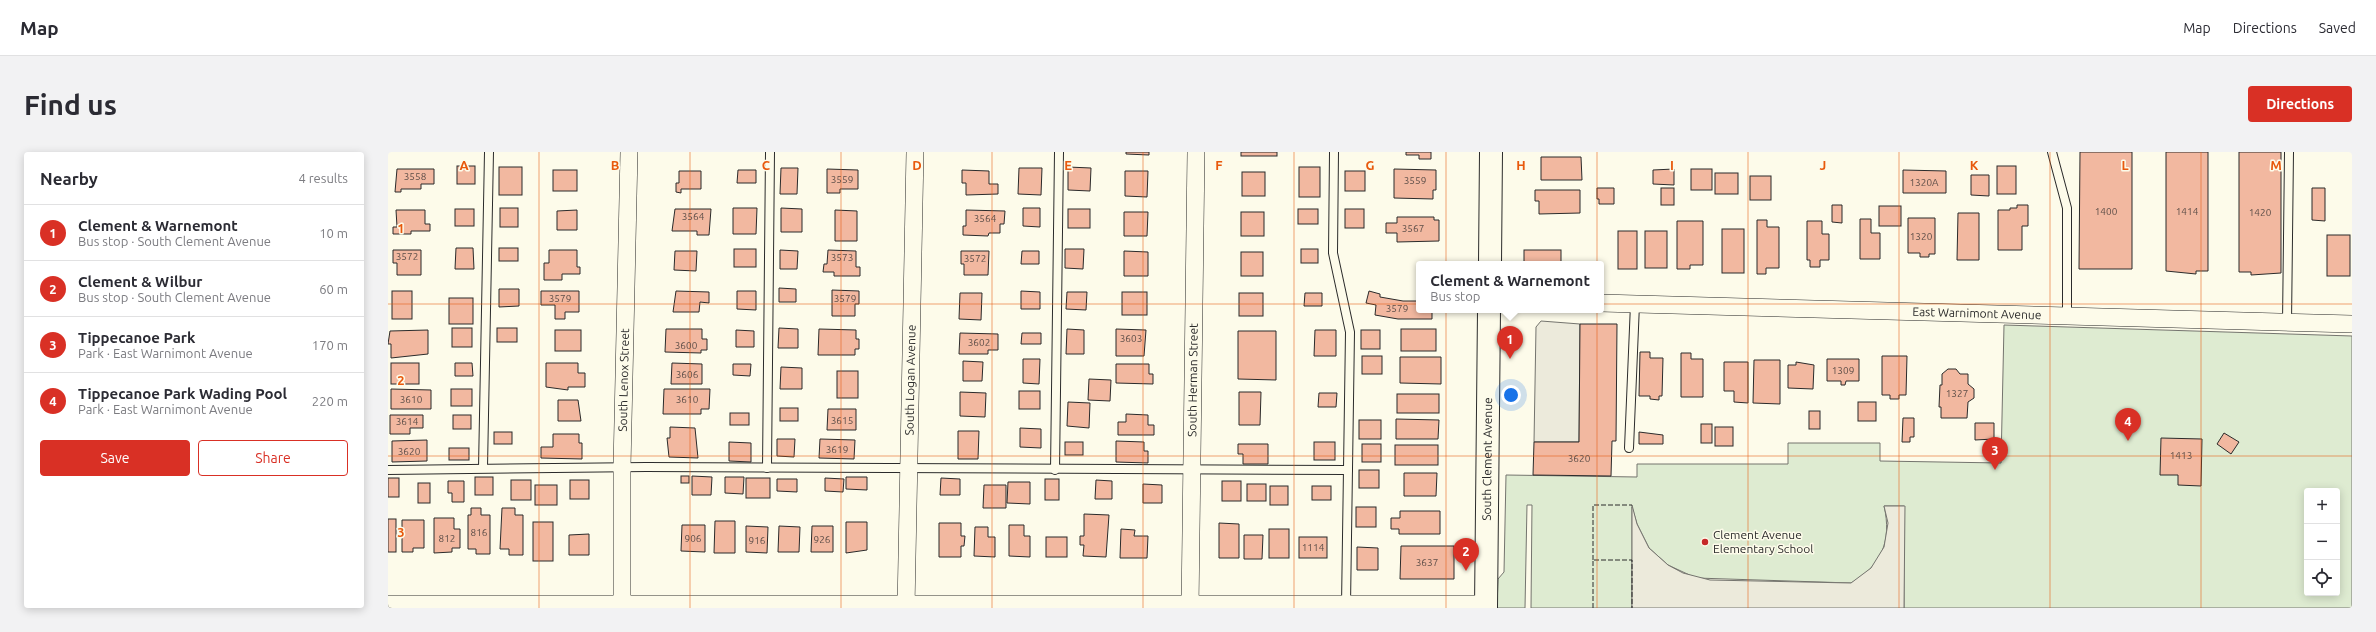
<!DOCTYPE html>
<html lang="en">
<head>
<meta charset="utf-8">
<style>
  body { margin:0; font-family:Ubuntu,sans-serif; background:#f2f2f3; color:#2b2b33 }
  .controls { position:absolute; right:12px; bottom:12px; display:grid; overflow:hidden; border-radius:4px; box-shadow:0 2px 10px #0003 }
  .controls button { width:36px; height:36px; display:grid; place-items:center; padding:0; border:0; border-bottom:1px solid #e1e1e2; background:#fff; color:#2b2b33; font:20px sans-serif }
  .you { position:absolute; left:1123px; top:243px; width:14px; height:14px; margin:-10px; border:3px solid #fff; border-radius:50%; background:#1a73e8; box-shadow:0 0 0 6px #1a73e833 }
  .badge { display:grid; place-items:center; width:26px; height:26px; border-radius:50%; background:#d93025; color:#fff; font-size:13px; font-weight:700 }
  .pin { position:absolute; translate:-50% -33px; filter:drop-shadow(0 1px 2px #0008) }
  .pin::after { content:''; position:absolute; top:21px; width:14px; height:12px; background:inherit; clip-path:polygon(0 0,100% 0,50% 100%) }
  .popup { position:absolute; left:1028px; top:109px; width:188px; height:52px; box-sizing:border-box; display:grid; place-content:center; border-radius:4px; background:#fff; filter:drop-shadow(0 1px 3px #0005); font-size:13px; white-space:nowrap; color:#7c7c81 }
  .popup b { font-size:15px; color:#2b2b33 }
  .popup::after { content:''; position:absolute; left:50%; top:100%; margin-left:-8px; border:8px solid transparent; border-top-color:#fff }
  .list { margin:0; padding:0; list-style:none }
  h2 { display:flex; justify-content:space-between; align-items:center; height:52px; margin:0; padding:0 16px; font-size:17px }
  h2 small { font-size:13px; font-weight:400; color:#7c7c81 }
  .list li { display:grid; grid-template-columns:26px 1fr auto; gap:12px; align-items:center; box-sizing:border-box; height:56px; padding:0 16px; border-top:1px solid #e1e1e2 }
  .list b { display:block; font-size:15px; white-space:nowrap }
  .list p { margin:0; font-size:13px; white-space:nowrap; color:#7c7c81 }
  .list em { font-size:13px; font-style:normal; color:#7c7c81 }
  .actions { display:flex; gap:8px; padding:12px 16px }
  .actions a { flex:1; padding:9px 0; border:1px solid #d93025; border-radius:4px; text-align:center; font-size:14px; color:#d93025 }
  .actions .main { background:#d93025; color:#fff }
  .icon { flex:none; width:22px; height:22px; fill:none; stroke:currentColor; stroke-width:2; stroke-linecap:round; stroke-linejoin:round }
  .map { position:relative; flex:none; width:1964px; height:456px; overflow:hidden; border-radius:4px }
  header { display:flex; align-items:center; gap:24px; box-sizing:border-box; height:56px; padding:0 20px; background:#fff; border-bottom:1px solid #e1e1e2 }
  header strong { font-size:19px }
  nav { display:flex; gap:22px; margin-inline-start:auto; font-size:14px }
  .intro { display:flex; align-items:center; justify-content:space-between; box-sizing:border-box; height:96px; padding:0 24px }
  h1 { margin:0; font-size:28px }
  .button { padding:10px 18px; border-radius:4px; background:#d93025; color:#fff; font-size:14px; font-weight:700 }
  main { display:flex; gap:24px; padding:0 24px }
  aside { flex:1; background:#fff; border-radius:4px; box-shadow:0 2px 10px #0003 }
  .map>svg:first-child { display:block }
  .green { fill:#deebd1; stroke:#74746e; fill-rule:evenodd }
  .parking { fill:#eceadb; stroke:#74746e }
  .building { fill:#f2b8a0; stroke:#2b2b2b }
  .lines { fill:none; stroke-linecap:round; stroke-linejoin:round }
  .lane-casing { stroke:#2b2b2b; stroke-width:10 }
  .street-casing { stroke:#2b2b2b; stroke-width:18 }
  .secondary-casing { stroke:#2b2b2b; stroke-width:24 }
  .lane { stroke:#fdfbea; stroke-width:8 }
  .street { stroke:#fdfbea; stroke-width:17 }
  .secondary { stroke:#fdfbea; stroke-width:22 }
  .fence { stroke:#2b2b2b; stroke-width:1; stroke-dasharray:5 2; stroke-linecap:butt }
  .grid { fill:none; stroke:#e8590c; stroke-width:1; stroke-opacity:0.55 }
  .poi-dot { fill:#c62828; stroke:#fdfbea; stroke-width:1.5 }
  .labels { text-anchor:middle; stroke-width:3; stroke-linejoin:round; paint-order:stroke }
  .number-label { font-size:10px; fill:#5d4e48 }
  .street-label { font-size:12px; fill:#2b2b2b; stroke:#fdfbea }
  .poi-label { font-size:12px; fill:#2b2b2b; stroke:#fdfbea; text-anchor:start }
  .grid-label { font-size:13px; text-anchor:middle; font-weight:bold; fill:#e8590c; stroke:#fdfbea; stroke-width:3; stroke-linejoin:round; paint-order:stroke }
</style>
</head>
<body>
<header>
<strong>Map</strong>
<nav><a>Map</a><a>Directions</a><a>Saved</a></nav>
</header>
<div class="intro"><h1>Find us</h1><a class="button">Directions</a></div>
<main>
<aside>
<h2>Nearby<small>4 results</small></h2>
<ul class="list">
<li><span class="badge">1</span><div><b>Clement &amp; Warnemont</b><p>Bus stop · South Clement Avenue</p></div><em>10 m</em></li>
<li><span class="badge">2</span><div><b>Clement &amp; Wilbur</b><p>Bus stop · South Clement Avenue</p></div><em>60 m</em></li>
<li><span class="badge">3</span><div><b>Tippecanoe Park</b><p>Park · East Warnimont Avenue</p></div><em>170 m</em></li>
<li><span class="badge">4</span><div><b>Tippecanoe Park Wading Pool</b><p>Park · East Warnimont Avenue</p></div><em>220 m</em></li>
</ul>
<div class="actions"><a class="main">Save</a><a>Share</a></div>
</aside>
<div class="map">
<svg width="1964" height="456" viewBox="0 0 1964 456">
  <rect width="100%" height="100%" fill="#fdfbea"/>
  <path class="green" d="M1616 173 1964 184V456H1516V354H1496C1504 388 1494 414 1463 431L1308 426 1280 413 1261 396 1249 372 1244 355V456H1143L1144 353H1139L1137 456H1109L1110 427 1116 420 1118 323 1249 325V312H1400V291H1492V309L1613 311ZM1919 339H1949V441H1919Z"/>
  <g class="parking">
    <path d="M1153 169 1192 172 1191 290H1146L1148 175Z"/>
    <path d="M1244 353 1249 372 1261 396 1280 413 1295 421 1322 428 1463 431 1483 416 1496 395 1500 371 1496 354H1517L1516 456H1244Z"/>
  </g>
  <g class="building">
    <path d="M738 0H761V3L738 2Z"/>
    <rect x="853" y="0" width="36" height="4"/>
    <path d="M1018 0H1043V7H1031V3H1018Z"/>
    <path d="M1692 0H1744V117H1691Z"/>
    <path d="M1778 0H1820V119H1808V122L1778 119Z"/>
    <path d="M1851 0H1893V121L1863 123V120H1851Z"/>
    <path d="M1153 5H1193L1194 28H1153Z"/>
    <rect x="69" y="14" width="18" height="18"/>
    <rect x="1609" y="14" width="19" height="28"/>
    <rect x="111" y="15" width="23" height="28"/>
    <path d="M680 15 703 16 702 39 680 38Z"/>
    <rect x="911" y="15" width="21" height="30"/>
    <path d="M393 16H410L409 42H392Z"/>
    <path d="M631 16H654L653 43 630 42Z"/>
    <path d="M9 17H46V32H33V37H13V40H7Z"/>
    <path d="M439 17 470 18V37H452V41H439Z"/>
    <path d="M1006 17 1048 18V38H1045V47L1006 46Z"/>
    <path d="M1286 17V33L1265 32V18Z"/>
    <rect x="1303" y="17" width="21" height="21"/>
    <rect x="165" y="18" width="24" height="21"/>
    <path d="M350 18H368V31H349Z"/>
    <path d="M574 18 601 19V32H610V42L578 43V31H574Z"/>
    <path d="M1515 18 1558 19V41H1515Z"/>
    <path d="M291 19H313V37H293V41L288 40V31H291Z"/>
    <path d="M737 19H760L759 45 737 44Z"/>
    <rect x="957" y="19" width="20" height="20"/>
    <rect x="854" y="20" width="23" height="24"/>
    <rect x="1327" y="21" width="23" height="21"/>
    <path d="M1583 23H1601V44L1583 43Z"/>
    <rect x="1362" y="24" width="21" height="24"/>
    <path d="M1209 36H1226V52H1211V47H1209Z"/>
    <rect x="1273" y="36" width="13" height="17"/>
    <path d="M1924 36H1937V69L1924 68Z"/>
    <path d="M1147 38H1192V61L1151 62V49H1147Z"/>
    <path d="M1444 53H1454V71L1444 70Z"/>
    <path d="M1629 53H1640V74H1634V98H1610V58H1622V56H1629Z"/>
    <rect x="1491" y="54" width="22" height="20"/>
    <rect x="112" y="56" width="18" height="19"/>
    <path d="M345 56H369L368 82H345Z"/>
    <path d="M393 56 414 57V80H393Z"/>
    <path d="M635 56H652V75L635 74Z"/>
    <rect x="67" y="57" width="19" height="17"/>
    <path d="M287 57H323L321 83H309V79H284Z"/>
    <rect x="680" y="57" width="22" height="19"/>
    <rect x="910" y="57" width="20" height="15"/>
    <rect x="957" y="57" width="19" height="19"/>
    <path d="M8 58H37V72H42V79H23V82H5V75H9Z"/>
    <path d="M189 58V78H169V59Z"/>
    <path d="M447 58 469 59V89H447Z"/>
    <path d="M578 58 617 59 616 72H612V81H601L600 84 575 83V74H578Z"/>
    <path d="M736 60H760L759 84H736Z"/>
    <rect x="853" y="60" width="23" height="24"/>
    <path d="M1570 61H1591V108H1569Z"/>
    <path d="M1009 65H1046V68H1051V89L1009 90V81H998V71H1009Z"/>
    <path d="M1520 66H1547V102H1541V105H1532V101H1520Z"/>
    <path d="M1472 67H1483V81H1492V107H1472Z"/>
    <path d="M1369 68H1379V75H1391V116H1378V122H1369Z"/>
    <path d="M1289 69H1315V113H1302V117H1289Z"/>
    <path d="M1419 69H1434V82H1441V108H1432V115H1422V108H1419Z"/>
    <rect x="1334" y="77" width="22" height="44"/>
    <rect x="1230" y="79" width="19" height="38"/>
    <rect x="1257" y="79" width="22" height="37"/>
    <rect x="1939" y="83" width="23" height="41"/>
    <path d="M68 96H85L86 117H67Z"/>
    <rect x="111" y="96" width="19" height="13"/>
    <rect x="346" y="97" width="22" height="18"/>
    <path d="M677 97H696L695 117 677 116Z"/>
    <rect x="913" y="97" width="17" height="14"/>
    <path d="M5 98H33V123H9V111H5Z"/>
    <path d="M161 98H189V115H192V122H174V128H156V111H161Z"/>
    <path d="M392 98 410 99 409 117H392Z"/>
    <path d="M440 98 468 99V115H472V124H446V120H435L436 112H439Z"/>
    <rect x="1136" y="98" width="37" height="14"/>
    <path d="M287 99H309L308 119 286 118Z"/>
    <path d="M573 99H601L600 123H576V112H573Z"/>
    <path d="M634 99H651V112H633Z"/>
    <path d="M736 99 760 100V124H736Z"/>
    <rect x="853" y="100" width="22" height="24"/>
    <path d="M391 136 408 137V150H391Z"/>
    <path d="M111 137H131V154L111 155Z"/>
    <path d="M444 138 471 139V152H467V164H444Z"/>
    <rect x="4" y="139" width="20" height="28"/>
    <path d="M153 139H191V160H177V167H167V153H153Z"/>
    <path d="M288 139 321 140V151L312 150 311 160H285Z"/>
    <path d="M349 139H368V158L349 157Z"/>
    <path d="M633 139 652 140V157H633Z"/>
    <path d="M981 139 992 142V145L1015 149H1031V158H1044V167H1010L987 163 988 153 978 151Z"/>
    <path d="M679 140H699L698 158 678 157Z"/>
    <rect x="734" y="140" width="25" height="23"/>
    <path d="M572 141H594L593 168 571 167Z"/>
    <rect x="851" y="141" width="24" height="23"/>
    <path d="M917 141H934V154H916Z"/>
    <rect x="61" y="146" width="24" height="26"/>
    <path d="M1192 172H1229L1228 289H1224L1223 324 1145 323 1146 290H1191Z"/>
    <rect x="64" y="176" width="20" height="19"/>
    <rect x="109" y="176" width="20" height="14"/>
    <path d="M391 176 410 177V196H390Z"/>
    <path d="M278 177H314V187H319V198H313V201L277 200Z"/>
    <path d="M431 177 468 178V187H471V197H467V203H430Z"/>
    <path d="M679 177 696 178V202H678Z"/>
    <path d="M728 177 758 178 756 204H728Z"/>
    <rect x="1013" y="177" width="35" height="22"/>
    <path d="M40 178V202L3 206V192H0L2 179Z"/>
    <rect x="167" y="178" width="26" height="21"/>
    <path d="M348 178 366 179V195H348Z"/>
    <path d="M927 178H948V204H926Z"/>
    <rect x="973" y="178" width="19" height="19"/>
    <path d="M850 179H888V228L850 227Z"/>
    <path d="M572 181 610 182V198H600V202H571Z"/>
    <path d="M634 181H653V192H633Z"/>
    <path d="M1252 200H1262V206H1275L1274 244H1271V248L1262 247V244H1251Z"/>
    <path d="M1293 201H1303V207H1315V245H1293Z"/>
    <rect x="974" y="204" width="20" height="18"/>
    <path d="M1494 204H1519L1518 243H1511V247H1502V243H1494Z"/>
    <path d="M1012 205H1053V232L1012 231Z"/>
    <path d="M635 207H652L651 232 635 231Z"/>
    <path d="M1439 207H1471V229H1458L1457 233H1453V229H1439Z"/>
    <path d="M1366 208H1392V252L1365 251Z"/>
    <path d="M575 209 595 210 594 229H575Z"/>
    <path d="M1336 210H1360V251L1346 250V239H1336Z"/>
    <path d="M1408 210 1426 213 1425 237 1400 236V213H1408Z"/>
    <rect x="3" y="211" width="28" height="21"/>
    <path d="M67 211H84L85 224H67Z"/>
    <path d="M158 211H190V221H197V235H180V238L158 235Z"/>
    <path d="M284 211 314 212V232H283Z"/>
    <path d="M345 212H363L362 224 345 223Z"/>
    <path d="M728 212H761V222H765V232L728 231Z"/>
    <path d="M393 215 414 216V237H392Z"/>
    <path d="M1560 217H1568L1572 222H1580V232L1586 237V246L1580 250 1579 266H1553V255H1551L1552 233H1554V222Z"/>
    <rect x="449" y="219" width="21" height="27"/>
    <path d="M701 227 723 228 722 249 700 248Z"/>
    <path d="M3 237 43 238V257H3Z"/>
    <rect x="63" y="237" width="21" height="17"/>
    <path d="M276 237H322L321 257H313V262H275Z"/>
    <rect x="631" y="239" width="21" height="18"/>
    <path d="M572 240 598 241 597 265 572 264Z"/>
    <path d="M851 240H873L872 273H851Z"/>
    <path d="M931 241H949L948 255H930Z"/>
    <rect x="1009" y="242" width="42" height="19"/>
    <path d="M170 248H190L193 269H170Z"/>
    <path d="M680 250 702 251 701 276 679 274Z"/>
    <rect x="1470" y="250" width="18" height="19"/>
    <rect x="392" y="256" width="18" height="13"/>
    <path d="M440 257H468V278H439Z"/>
    <rect x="1421" y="259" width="11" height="18"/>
    <rect x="342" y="261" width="19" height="12"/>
    <path d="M738 262 760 263V273H766V283H730V270H738Z"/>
    <path d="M2 263H35V276H22V282H2Z"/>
    <rect x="65" y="263" width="18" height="14"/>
    <path d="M1515 266H1526V285H1522V290H1514Z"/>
    <path d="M1008 267 1051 268 1050 287H1008Z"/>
    <rect x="971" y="268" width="22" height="19"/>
    <path d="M1587 271H1606V287L1587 288Z"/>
    <rect x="1313" y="272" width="11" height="19"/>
    <path d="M282 275 307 276 310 306 281 305 279 286H282Z"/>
    <rect x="1327" y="275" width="18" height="19"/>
    <path d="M632 276 653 277V296L632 295Z"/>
    <path d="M570 279H591L590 307H570Z"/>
    <rect x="106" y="280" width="18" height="12"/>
    <path d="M1251 280 1275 283V292H1251Z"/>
    <path d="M1836 281 1851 290 1843 302 1829 292Z"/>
    <path d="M165 282H191V291H194V307L153 306V295H165Z"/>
    <path d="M1773 286 1814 287 1813 334 1790 333V323H1772Z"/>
    <path d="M389 287H407L406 305 389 304Z"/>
    <path d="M432 287 467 288 466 307 431 306Z"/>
    <path d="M39 288V309L4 310V289Z"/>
    <path d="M728 289 756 290V299H760V311L728 310Z"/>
    <path d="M341 290 363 291V310L341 309Z"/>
    <rect x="677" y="290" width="18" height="13"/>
    <rect x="926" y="290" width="21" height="18"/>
    <path d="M850 292H880V312H855V302H850Z"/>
    <rect x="974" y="292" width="19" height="18"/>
    <rect x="1007" y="293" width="43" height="20"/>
    <rect x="61" y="296" width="20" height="12"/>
    <rect x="971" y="318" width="20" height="18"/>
    <path d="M1016 321H1049L1048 344H1016Z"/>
    <rect x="293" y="324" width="8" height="7"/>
    <path d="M304 324 324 325 323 343H304Z"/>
    <rect x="87" y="325" width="18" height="18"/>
    <path d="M337 325H356L355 342 337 341Z"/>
    <path d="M458 325H479V338L458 337Z"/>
    <rect x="0" y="326" width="11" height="19"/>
    <rect x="358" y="326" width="24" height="20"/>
    <path d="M437 326 456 327 455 340 437 339Z"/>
    <path d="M553 326 572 327V343H552Z"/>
    <path d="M389 327H409V340L389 339Z"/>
    <rect x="657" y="327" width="14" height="21"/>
    <rect x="123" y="328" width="20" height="20"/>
    <rect x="182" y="328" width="19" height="19"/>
    <path d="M708 328 724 329V347H707Z"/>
    <path d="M60 329H76V350H64V341H60Z"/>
    <rect x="834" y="329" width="19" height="20"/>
    <path d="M620 330H642V352L619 351Z"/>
    <rect x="30" y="331" width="12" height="20"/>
    <path d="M755 332 774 333V351H755Z"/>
    <rect x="859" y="332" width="19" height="17"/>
    <rect x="147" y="333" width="22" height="20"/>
    <path d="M596 333H618V356H595Z"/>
    <rect x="882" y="334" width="18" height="19"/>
    <rect x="924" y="334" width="19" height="14"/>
    <rect x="968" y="355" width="20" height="20"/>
    <path d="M83 356H93V363H102V402H88V397H80V363H83Z"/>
    <path d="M114 356H127V363H135V403H121V397H112Z"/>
    <path d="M1012 359H1052V382H1011V377H1003V366H1012Z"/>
    <path d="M696 362 721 363 718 405 695 404 696 393H692V384H696Z"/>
    <path d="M46 366H66V377H72V396H64V400L46 401Z"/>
    <rect x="0" y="367" width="8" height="33"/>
    <path d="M14 368H36V396H25V400H14Z"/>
    <path d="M327 369H347V401H326Z"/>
    <rect x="145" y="370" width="20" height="39"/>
    <path d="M458 370H479V398L458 401Z"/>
    <path d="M551 371H573V384H577L576 394H573V405H551Z"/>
    <path d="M831 371 851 372V406H831Z"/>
    <path d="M294 373H317V400L293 399Z"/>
    <path d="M621 373H636V384H642V405L621 404Z"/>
    <path d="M358 374 380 375 379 401 358 400Z"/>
    <path d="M391 374 412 375 411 400H390Z"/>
    <path d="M424 374H445V400H423Z"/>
    <path d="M587 375H600V385H607V405L586 404Z"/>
    <path d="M733 377 747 378 746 384H760L759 406H732Z"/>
    <rect x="881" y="377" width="20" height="29"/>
    <path d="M201 382V403H181V383Z"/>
    <path d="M856 383H875L874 407H856Z"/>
    <rect x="658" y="385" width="21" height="20"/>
    <rect x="911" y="385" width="28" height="21"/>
    <path d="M1013 394H1066V427H1012Z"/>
    <path d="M969 395 990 396V418H969Z"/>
  </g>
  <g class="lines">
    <defs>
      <g id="lane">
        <path d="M946 0 945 101 962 180 958 453"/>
        <path d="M1664 0 1679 56V164"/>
        <path d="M1899 171 1901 0"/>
        <path d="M1241 296 1247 152"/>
        <path d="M95 316 101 0"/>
        <path d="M379 316 382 0"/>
        <path d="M0 318 258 315 960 318"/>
        <path d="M667 318 671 0"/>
      </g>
      <g id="street">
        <path id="s1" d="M1213 151 1964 172"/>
        <path d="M0 452H1098"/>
        <path id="s2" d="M234 456V315L241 0"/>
        <path id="s3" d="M518 456 527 0"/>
        <path id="s4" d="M802 456 808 0"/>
      </g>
      <g id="secondary">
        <path d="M1102 112 1103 0"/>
        <path id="s5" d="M1098 456 1101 158"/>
      </g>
    </defs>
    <use href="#lane" class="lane-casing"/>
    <use href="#street" class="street-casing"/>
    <use href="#secondary" class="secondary-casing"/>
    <use href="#lane" class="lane"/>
    <use href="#street" class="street"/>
    <use href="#secondary" class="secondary"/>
    <g class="fence">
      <path d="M1205 408V353H1244"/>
      <path d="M1205 456V408H1244V456"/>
    </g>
  </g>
  <path class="grid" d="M151 0V456M302 0V456M453 0V456M604 0V456M755 0V456M906 0V456M1058 0V456M1209 0V456M1360 0V456M1511 0V456M1662 0V456M1813 0V456M0 152H1964M0 304H1964"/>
  <circle class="poi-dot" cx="1317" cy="390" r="4"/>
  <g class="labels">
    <g class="number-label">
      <text x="27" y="28">3558</text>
      <text x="454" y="31">3559</text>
      <text x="1027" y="32">3559</text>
      <text x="1536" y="34">1320A</text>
      <text x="1718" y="63">1400</text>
      <text x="1799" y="63">1414</text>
      <text x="1872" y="64">1420</text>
      <text x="305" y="68">3564</text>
      <text x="597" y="70">3564</text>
      <text x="1025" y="80">3567</text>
      <text x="1533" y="88">1320</text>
      <text x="19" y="108">3572</text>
      <text x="454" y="109">3573</text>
      <text x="587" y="110">3572</text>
      <text x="172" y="150">3579</text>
      <text x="457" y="150">3579</text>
      <text x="1009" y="160">3579</text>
      <text x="743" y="190">3603</text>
      <text x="591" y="194">3602</text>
      <text x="298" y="197">3600</text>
      <text x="1455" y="222">1309</text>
      <text x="299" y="226">3606</text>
      <text x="1569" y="245">1327</text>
      <text x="23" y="251">3610</text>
      <text x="299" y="251">3610</text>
      <text x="454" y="272">3615</text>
      <text x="19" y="273">3614</text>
      <text x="449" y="301">3619</text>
      <text x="21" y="303">3620</text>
      <text x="1793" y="307">1413</text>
      <text x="1191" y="310">3620</text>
      <text x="91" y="384">816</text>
      <text x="59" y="390">812</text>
      <text x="305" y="390">906</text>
      <text x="434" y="391">926</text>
      <text x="369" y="392">916</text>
      <text x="925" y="399">1114</text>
      <text x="1039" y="414">3637</text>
    </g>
    <g class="street-label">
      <text dy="4" stroke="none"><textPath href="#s1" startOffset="376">East Warnimont Avenue</textPath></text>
      <text dy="4" stroke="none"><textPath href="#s2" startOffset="228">South Lenox Street</textPath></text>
      <text dy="4" stroke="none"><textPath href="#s3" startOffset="228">South Logan Avenue</textPath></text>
      <text dy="4" stroke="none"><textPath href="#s4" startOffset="228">South Herman Street</textPath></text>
      <text dy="4" stroke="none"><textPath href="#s5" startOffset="149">South Clement Avenue</textPath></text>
    </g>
    <g class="poi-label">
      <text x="1325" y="387">Clement Avenue<tspan x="1325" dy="14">Elementary School</tspan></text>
    </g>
  </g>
  <g class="grid-label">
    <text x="76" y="18">A</text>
    <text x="227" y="18">B</text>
    <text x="378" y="18">C</text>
    <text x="529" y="18">D</text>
    <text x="680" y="18">E</text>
    <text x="831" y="18">F</text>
    <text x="982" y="18">G</text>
    <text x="1133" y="18">H</text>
    <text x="1284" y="18">I</text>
    <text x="1435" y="18">J</text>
    <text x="1586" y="18">K</text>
    <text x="1737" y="18">L</text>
    <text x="1888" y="18">M</text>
    <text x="13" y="81">1</text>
    <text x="13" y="233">2</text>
    <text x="13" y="385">3</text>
  </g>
</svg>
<div class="controls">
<button>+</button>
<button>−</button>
<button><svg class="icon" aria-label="locate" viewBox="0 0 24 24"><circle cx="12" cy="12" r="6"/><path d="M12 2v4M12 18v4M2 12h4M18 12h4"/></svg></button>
</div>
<div class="you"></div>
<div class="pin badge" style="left:1122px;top:207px">1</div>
<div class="popup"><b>Clement &amp; Warnemont</b>Bus stop</div>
<div class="pin badge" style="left:1078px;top:419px">2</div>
<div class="pin badge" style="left:1607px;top:318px">3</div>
<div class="pin badge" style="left:1740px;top:289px">4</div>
</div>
</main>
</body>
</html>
